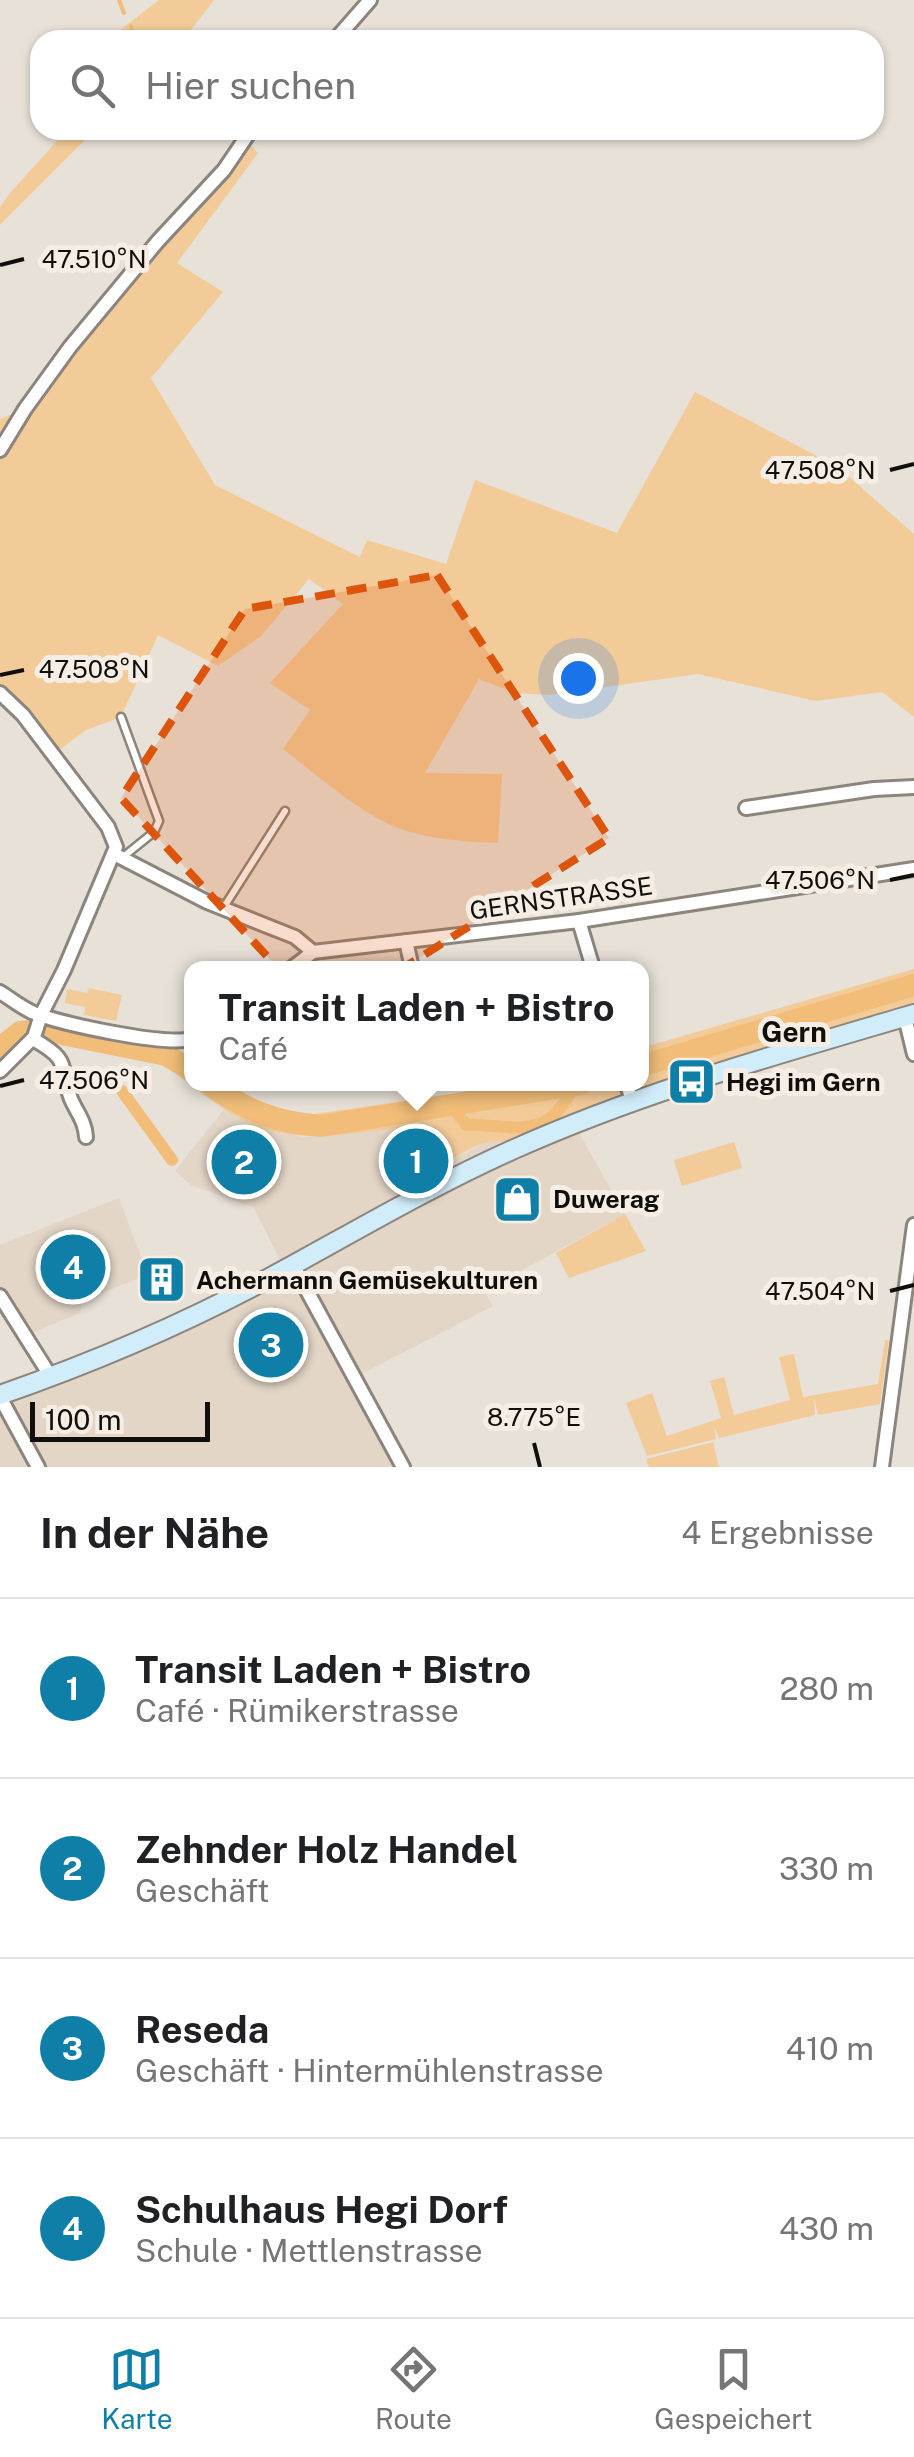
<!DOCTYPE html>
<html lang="de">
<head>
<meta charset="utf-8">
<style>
  body { margin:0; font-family:"Public Sans",sans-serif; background:#f2f2f2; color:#202124 }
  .scale { position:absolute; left:30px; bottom:25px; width:180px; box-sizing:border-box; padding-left:10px; border:5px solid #110f0c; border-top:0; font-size:28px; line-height:35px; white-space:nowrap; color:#110f0c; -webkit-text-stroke:8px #f6eee5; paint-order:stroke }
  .you { position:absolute; left:578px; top:678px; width:35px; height:35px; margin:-25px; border:8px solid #fff; border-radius:50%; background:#1a73e8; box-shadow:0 0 0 15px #1a73e833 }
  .badge { display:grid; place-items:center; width:65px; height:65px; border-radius:50%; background:#107fa7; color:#fff; font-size:32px; font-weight:700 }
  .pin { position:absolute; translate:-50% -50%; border:5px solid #fff; box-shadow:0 2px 10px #0006 }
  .popup { position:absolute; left:184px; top:961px; width:465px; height:130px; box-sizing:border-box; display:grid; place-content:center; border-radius:20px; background:#fff; filter:drop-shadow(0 2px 8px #0005); font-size:32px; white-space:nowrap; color:#757577 }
  .popup b { font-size:38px; color:#202124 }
  .popup::after { content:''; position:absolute; left:50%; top:100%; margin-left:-20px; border:20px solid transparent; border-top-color:#fff }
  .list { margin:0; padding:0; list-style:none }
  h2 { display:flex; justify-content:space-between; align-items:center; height:130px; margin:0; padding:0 40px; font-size:42px }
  h2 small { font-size:32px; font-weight:400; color:#757577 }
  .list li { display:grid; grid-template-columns:65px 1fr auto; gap:30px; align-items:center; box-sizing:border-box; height:180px; padding:0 40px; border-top:2px solid #e0e0e0 }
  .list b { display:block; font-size:38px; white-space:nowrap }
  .list p { margin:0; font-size:32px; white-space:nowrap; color:#757577 }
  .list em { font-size:32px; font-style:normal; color:#757577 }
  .icon { flex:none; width:55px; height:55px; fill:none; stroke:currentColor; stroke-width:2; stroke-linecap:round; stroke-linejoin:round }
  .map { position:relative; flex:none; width:914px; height:1467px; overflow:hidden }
  .search { position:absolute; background:#fff; box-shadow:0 2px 8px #0004; left:30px; right:30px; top:30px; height:110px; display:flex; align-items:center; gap:25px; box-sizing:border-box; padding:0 35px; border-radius:30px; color:#757577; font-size:38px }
  .sheet { height:850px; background:#fff }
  nav { display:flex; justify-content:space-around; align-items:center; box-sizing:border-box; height:140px; border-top:2px solid #e0e0e0; background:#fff; font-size:28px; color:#757577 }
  nav a { display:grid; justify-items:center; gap:5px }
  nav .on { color:#107fa7 }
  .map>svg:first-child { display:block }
  .built { fill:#e3d6c7 }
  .green { fill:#f2cb98 }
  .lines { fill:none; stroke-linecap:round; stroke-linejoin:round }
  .stream { stroke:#f1bd79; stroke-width:4 }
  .canal { stroke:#f1bd79; stroke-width:12 }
  .river { stroke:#f1bd79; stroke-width:22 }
  .lane-casing { stroke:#8c857d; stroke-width:11 }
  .street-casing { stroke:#8c857d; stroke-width:18 }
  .secondary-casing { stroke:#8c857d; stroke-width:22 }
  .lane { stroke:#fff; stroke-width:6 }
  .street { stroke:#fff; stroke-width:12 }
  .secondary { stroke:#d2edfa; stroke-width:18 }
  .marked { fill:#dd550c; fill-opacity:0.2; stroke:#dd550c; stroke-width:8; stroke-dasharray:20 12; stroke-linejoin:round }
  .ticks { fill:none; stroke:#110f0c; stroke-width:4 }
  .labels { text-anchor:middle; stroke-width:10; stroke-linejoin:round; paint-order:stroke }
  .street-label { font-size:25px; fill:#110f0c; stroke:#f6eee5 }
  .poi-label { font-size:25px; font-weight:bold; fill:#110f0c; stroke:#f6eee5; text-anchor:start }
  .neighbourhood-label { font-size:28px; font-weight:bold; fill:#110f0c; stroke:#f6eee5 }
  .ticks-label { font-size:25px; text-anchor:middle; fill:#110f0c; stroke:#f6eee5; stroke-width:10; stroke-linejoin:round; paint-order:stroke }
</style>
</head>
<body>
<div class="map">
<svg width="914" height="1467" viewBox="0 0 914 1467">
  <rect width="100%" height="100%" fill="#e8e1d8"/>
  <g class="built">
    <path d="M225 1108 249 1123 277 1133 306 1137 428 1124 448 1162 486 1142 498 1139 507 1143 574 1124 625 1214 484 1291 493 1306 354 1378 403 1467H0V1395L285 1269 253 1207 191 1185 175 1171Z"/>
    <path d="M119 1198 148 1275 83 1300 80 1313 24 1336 0 1296V1245Z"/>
  </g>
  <g class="green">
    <path d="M159 0H214L183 40H112L115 34Z"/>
    <path d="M67 130H95L0 225V207L10 193Z"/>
    <path d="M237 130H251L245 139 258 153 177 263 223 292 151 378 215 485 360 557 367 540 446 564 475 480 617 533 695 392 838 467 914 534V717L882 692 816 701 698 674 549 695 515 693 479 679 425 773 502 774 498 843C465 842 422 839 391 825 352 807 317 775 283 749L310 710 270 683 343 604 309 579 261 636 218 666 158 635 121 717 86 730 53 755 0 693V419L25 409 244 139Z"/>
    <path d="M914 969V1014L507 1143C487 1135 465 1153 447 1162L427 1124C370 1130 303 1148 249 1123 221 1110 196 1088 171 1070L172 1064 35 1035 19 1040 0 1057V1044L13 1031 39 1022 178 1054 191 1063V1084H221L257 1103 282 1112 307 1115 521 1084H641V1048Z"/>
    <path d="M89 988 122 995 116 1021 84 1015 85 1007 65 1003 67 989 87 993Z"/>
    <path d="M734 1142 742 1168 682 1186 674 1160Z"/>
    <path d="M625 1214 646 1251 569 1278 556 1253Z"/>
    <path d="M885 1340H889L880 1404 818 1415 814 1397 815 1415 719 1438 714 1426 716 1439 647 1456 626 1403 652 1393 667 1436 721 1418 710 1381 724 1377 734 1415 790 1400 779 1357 794 1354 803 1397 878 1384Z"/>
    <path d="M713 1442 719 1467H649L646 1459Z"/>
  </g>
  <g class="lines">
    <g class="stream">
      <path d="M119 0 124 13"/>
      <path d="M131 26 134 40"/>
    </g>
    <g class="canal">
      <path d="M66 1035 71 1040"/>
      <path d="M122 1091 172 1160"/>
      <path d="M453 1106 460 1117"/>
      <path d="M464 1122 466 1125C493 1123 528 1136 552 1117 561 1109 569 1095 576 1085"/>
    </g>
    <g class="river">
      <path d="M0 1048 20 1032 42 1030 166 1055 191 1070"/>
      <path d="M641 1066 914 985"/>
      <path d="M209 1084C245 1110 277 1123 321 1126L581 1084"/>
    </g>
    <defs>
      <g id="lane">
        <path d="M121 717 159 821 154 832 123 857"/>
        <path d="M224 907 285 811"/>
      </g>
      <g id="street">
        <path d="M335 40 370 0"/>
        <path d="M0 450 25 409 70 347 158 241 224 170 251 130"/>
        <path d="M0 693 23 715 108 827 116 847 64 970 41 1015 34 1037 0 1071"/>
        <path d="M746 808 874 789 914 787"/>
        <path d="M114 854 207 902 295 937 313 952"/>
        <path d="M579 921 593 968"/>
        <path d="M406 941 412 968"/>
        <path d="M313 952 579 921 914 869"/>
        <path d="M292 968 313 952"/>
        <path d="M0 992C11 999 22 1008 34 1013 63 1024 163 1046 191 1039"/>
        <path d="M905 1017 914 1054"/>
        <path d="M33 1039C73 1062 57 1063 71 1099 77 1113 85 1121 86 1137"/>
        <path d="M627 1084 632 1102"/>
        <path d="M293 1265 403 1467"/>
        <path d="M0 1296 51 1377"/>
        <path d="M0 1397 38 1467"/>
        <path d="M882 1467 914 1225"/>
      </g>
      <path id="secondary" d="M0 1395C98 1361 193 1320 284 1270 359 1229 434 1185 512 1150 641 1092 779 1054 914 1014"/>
    </defs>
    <use href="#lane" class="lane-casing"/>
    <use href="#street" class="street-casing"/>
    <use href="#secondary" class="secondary-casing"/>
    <use href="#lane" class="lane"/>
    <use href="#street" class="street"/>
    <use href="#secondary" class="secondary"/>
  </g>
  <path class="marked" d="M437 575 609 838 324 1018 121 798 245 609Z"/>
  <path class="ticks" d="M0 265 24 259M890 470 914 464M0 675 24 670M890 880 914 875M0 1086 24 1080M890 1291 914 1285M534 1443 540 1467"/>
  <defs>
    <symbol id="bus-square" viewBox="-11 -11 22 22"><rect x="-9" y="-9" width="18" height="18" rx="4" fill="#107fa7" stroke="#f6eee5"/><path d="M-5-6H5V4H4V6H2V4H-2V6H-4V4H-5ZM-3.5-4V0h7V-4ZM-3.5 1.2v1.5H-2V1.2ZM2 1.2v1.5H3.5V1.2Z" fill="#fff"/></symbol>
    <symbol id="shop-square" viewBox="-11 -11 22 22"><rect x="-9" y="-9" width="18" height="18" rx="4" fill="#107fa7" stroke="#f6eee5"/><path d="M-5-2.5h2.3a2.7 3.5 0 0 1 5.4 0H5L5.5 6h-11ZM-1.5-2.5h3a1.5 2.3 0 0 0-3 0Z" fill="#fff"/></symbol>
    <symbol id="building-square" viewBox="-11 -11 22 22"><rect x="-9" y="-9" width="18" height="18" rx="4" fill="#107fa7" stroke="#f6eee5"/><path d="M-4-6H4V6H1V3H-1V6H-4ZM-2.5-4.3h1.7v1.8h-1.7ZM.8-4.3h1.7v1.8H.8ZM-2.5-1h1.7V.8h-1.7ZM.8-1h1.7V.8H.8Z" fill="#fff"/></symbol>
  </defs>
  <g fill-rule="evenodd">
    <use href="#bus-square" x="664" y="1054" width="55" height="55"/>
    <use href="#shop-square" x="490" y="1172" width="55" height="55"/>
    <use href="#building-square" x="134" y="1252" width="55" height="55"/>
  </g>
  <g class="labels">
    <g class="street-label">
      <text transform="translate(561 898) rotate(-8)" y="9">GERNSTRASSE</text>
    </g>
    <g class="poi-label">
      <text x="726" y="1091">Hegi im Gern</text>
      <text x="553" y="1208">Duwerag</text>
      <text x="196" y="1289">Achermann Gemüsekulturen</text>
    </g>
    <g class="neighbourhood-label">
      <text x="794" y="1042">Gern</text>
    </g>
  </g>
  <g class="ticks-label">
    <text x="94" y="268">47.510°N</text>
    <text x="820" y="479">47.508°N</text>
    <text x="94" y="678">47.508°N</text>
    <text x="820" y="889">47.506°N</text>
    <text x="94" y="1089">47.506°N</text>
    <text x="820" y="1300">47.504°N</text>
    <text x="534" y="1426">8.775°E</text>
  </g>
</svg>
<div class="scale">100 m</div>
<div class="you"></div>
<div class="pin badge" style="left:416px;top:1161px">1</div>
<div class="popup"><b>Transit Laden + Bistro</b>Café</div>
<div class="pin badge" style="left:244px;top:1162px">2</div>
<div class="pin badge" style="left:271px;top:1345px">3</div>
<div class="pin badge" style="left:73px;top:1267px">4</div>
<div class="search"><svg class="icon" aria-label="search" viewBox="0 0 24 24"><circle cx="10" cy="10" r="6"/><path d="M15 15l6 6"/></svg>Hier suchen</div>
</div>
<section class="sheet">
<h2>In der Nähe<small>4 Ergebnisse</small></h2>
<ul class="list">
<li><span class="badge">1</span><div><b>Transit Laden + Bistro</b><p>Café · Rümikerstrasse</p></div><em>280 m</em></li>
<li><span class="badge">2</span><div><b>Zehnder Holz Handel</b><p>Geschäft</p></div><em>330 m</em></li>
<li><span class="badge">3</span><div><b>Reseda</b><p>Geschäft · Hintermühlenstrasse</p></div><em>410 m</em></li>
<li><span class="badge">4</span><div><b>Schulhaus Hegi Dorf</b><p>Schule · Mettlenstrasse</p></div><em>430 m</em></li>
</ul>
</section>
<nav>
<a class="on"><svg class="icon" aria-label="map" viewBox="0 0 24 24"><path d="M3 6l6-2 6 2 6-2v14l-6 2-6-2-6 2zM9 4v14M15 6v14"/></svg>Karte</a>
<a><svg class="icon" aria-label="directions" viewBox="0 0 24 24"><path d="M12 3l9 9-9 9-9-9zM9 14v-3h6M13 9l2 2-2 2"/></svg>Route</a>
<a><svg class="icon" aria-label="saved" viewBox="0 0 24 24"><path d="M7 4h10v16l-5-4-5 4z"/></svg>Gespeichert</a>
</nav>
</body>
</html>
